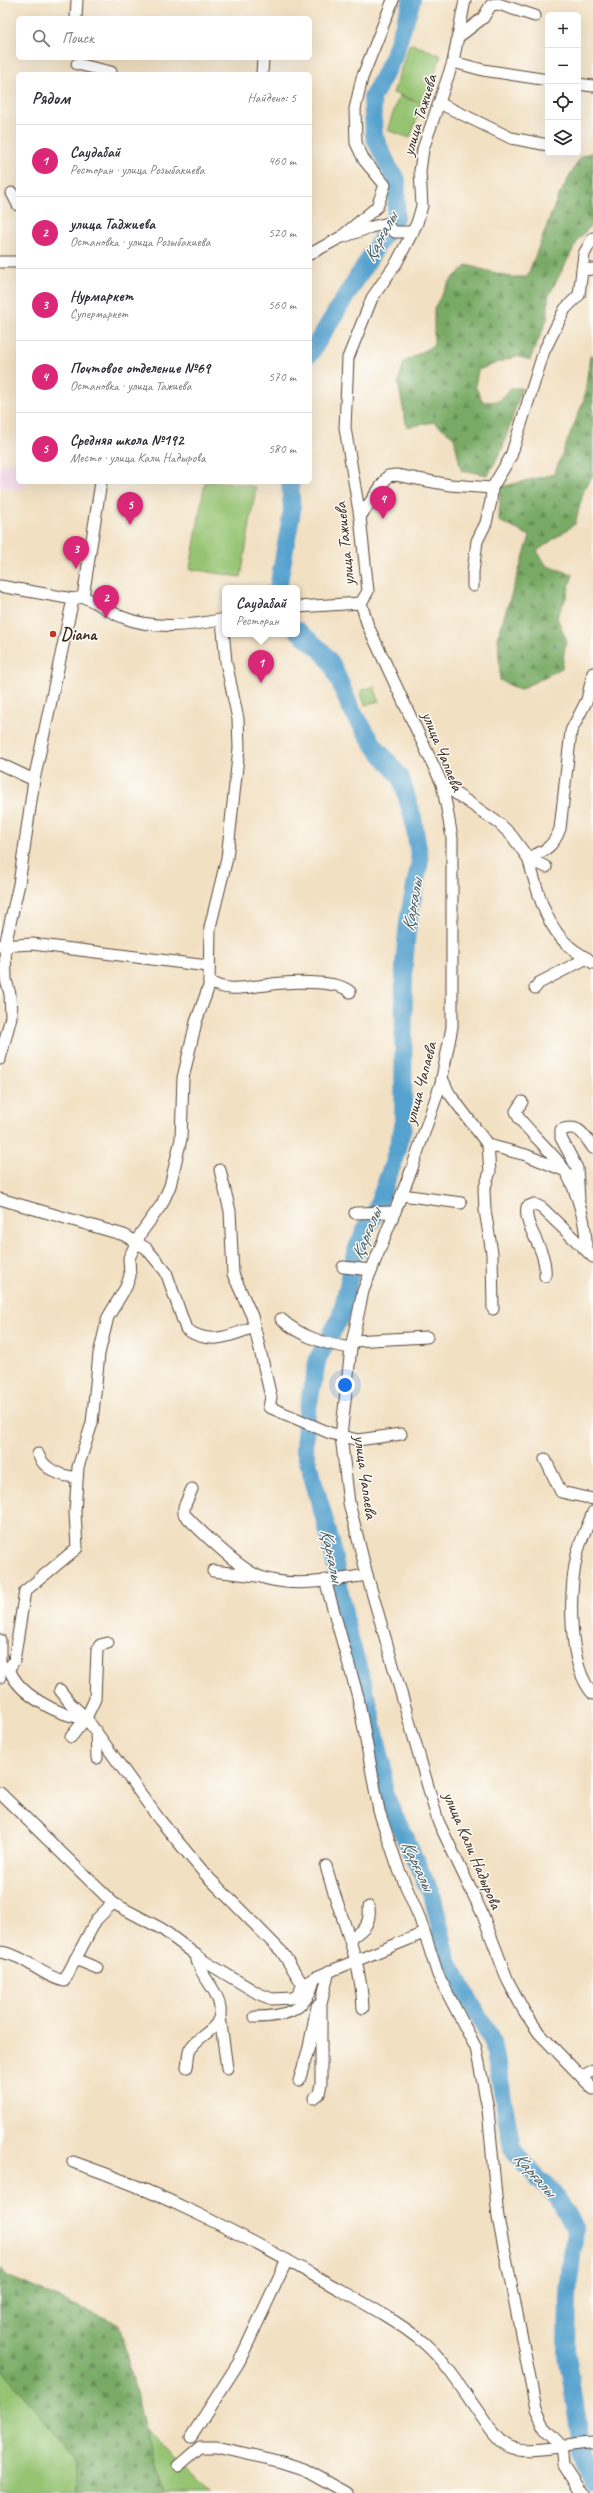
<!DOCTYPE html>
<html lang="ru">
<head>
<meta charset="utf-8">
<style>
  body { margin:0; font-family:Caveat,sans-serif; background:#f2f2f3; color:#2b2b33 }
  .controls { position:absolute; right:12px; top:12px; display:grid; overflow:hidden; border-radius:6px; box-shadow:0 4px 16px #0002 }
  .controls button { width:36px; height:36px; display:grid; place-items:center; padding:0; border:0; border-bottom:1px solid #e1e1e2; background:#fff; color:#2b2b33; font:20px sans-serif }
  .you { position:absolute; left:345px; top:1385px; width:14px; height:14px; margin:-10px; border:3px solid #fff; border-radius:50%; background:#1a73e8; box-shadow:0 0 0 6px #1a73e833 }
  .badge { display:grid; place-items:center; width:26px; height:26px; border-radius:50%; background:#db2777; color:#fff; font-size:13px; font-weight:700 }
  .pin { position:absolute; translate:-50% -33px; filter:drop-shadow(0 1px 2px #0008) }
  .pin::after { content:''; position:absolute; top:21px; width:14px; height:12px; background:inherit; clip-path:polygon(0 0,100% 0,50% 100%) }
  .popup { position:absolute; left:222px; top:585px; width:78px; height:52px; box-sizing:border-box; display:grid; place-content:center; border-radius:6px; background:#fff; filter:drop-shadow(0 1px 3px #0005); font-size:13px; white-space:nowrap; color:#7c7c81 }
  .popup b { font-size:15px; color:#2b2b33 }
  .popup::after { content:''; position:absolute; left:50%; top:100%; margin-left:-8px; border:8px solid transparent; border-top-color:#fff }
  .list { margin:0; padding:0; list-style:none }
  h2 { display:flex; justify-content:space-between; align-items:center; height:52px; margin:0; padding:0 16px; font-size:17px }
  h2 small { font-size:13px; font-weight:400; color:#7c7c81 }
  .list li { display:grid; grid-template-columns:26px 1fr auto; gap:12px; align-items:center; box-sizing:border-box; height:72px; padding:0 16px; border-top:1px solid #e1e1e2 }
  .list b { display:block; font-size:15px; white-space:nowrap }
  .list p { margin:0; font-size:13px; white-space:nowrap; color:#7c7c81 }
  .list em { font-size:13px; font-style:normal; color:#7c7c81 }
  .icon { flex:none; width:22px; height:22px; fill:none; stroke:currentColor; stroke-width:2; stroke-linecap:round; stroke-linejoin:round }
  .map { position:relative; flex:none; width:593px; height:2493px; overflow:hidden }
  .search { position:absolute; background:#fff; box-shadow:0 4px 16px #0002; left:16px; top:16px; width:296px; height:44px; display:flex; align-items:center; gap:10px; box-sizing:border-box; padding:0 14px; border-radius:6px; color:#7c7c81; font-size:15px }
  .panel { position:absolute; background:#fff; box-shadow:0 4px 16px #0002; left:16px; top:72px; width:296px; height:412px; border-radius:6px }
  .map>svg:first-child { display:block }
  .built { fill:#f1d0e3 }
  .green { fill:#96c473; stroke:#687748 }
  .forest { fill:url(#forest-firs); stroke:#5a6a42 }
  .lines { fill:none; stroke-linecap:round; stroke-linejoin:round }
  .river { stroke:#56a2ce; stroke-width:18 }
  .minor-casing { stroke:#564537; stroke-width:13 }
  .minor { stroke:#fff; stroke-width:11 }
  .poi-dot { fill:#c8321e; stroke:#fdfcf7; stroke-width:1.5 }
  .labels { text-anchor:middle; stroke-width:3; stroke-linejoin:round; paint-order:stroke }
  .street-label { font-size:17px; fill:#3b2a1e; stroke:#fdfcf7 }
  .poi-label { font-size:17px; font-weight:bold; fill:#3b2a1e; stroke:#fdfcf7; text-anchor:start }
  .water-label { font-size:18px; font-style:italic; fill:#465a64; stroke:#fdfcf7 }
</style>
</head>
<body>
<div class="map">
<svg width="593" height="2493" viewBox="0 0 593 2493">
  <defs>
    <pattern id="forest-firs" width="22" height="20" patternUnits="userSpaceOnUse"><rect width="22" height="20" fill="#78aa65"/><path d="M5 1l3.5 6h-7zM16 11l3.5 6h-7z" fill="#648b53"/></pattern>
  </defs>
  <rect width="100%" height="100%" fill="#fdfcf7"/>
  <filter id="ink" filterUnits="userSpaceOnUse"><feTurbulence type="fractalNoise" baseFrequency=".025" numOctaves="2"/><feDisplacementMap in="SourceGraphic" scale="8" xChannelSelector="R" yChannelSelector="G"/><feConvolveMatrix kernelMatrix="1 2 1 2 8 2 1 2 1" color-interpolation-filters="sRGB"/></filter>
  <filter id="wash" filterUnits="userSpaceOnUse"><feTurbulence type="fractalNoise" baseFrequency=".012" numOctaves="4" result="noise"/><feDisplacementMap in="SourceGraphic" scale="16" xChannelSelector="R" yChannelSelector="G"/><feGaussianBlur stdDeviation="0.9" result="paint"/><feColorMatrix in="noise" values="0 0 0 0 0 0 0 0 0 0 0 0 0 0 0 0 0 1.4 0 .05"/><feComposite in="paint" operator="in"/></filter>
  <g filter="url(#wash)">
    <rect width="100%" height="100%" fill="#f2e0c2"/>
    <path class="built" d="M0 463H18V482H26V489L0 487Z"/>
    <g class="green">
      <path d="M412 44 441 55 424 103 393 93 409 45Z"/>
      <path d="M399 96 422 104 410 138 387 130Z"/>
      <path d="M205 482H227L256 487 241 577 190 569Z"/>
      <path d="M374 686 379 701 365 705 360 691Z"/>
      <path d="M0 2367 76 2459V2493H0Z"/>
      <path d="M145 2429 211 2493H164Z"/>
    </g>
    <g class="forest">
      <path d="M593 152V223L578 240 548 297V317L530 360 516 356 478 370 475 386 483 402 499 401 511 388H522L502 450 488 475 461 470 454 437 434 422 407 427 398 383 404 362 434 345V308L449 282 467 265 510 277H527L557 199 581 156Z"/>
      <path d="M593 354V475L584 490 575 524 537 551 547 566 573 574 566 598 557 617 566 639 562 668 519 690 500 680 498 636 530 536 499 521 500 487 554 474 584 400 590 356Z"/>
      <path d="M0 2268 5 2275 119 2324 145 2429 164 2493H76V2459L0 2367Z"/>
    </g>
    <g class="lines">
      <g class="river">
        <path d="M310 354 396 215 397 180 389 168 374 136 372 98 393 58 412 0"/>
        <path d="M278 588 292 511 290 482"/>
        <path d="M297 630 321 650 332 664 350 707 374 745 401 778 413 818 420 861 408 921 404 965 403 1127 393 1163 373 1218 366 1228 357 1248 340 1318 318 1358 307 1412 304 1448 331 1542 347 1629 367 1697 383 1768 384 1793 433 1898 448 1962 493 2042 512 2148 524 2164 558 2198 575 2230 568 2291 567 2354 582 2449 593 2483"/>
      </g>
    </g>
  </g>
  <g filter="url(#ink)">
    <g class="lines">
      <defs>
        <g id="minor">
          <path d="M76 18 77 0"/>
          <path d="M457 38 483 18 491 5 498 4 535 16"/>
          <path d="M453 62 483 70 548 80"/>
          <path d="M77 64 111 72"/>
          <path d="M262 74 263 58"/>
          <path d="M578 84 593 86"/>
          <path d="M439 103 511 138 548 145"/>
          <path d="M12 193 18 205"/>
          <path d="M343 237 371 227 384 224 395 232H413"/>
          <path d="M310 254 341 237 377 207 385 185 364 160 356 143 355 109 362 78 393 0"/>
          <path d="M0 262H18"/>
          <path d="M582 270 593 269"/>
          <path d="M360 517 388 476 396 475 450 485 492 488 511 456 544 351 565 309 579 295 584 254 593 238"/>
          <path d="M0 586 73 599"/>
          <path d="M473 586V572L477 541 486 523 491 501 492 488"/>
          <path d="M83 597C97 602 108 611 122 617 154 630 191 626 225 619"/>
          <path d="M83 597 101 482"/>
          <path d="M361 603 368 626 442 784 447 809 452 838V1027L441 1083 411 1171 363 1291 351 1348 341 1436 349 1503 367 1575 438 1821 482 1913 508 1981 524 2011 539 2033 593 2089"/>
          <path d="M361 603 368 591 360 517 345 428 348 358 372 298 397 262 417 223 422 206 420 171 423 149 453 62 465 0"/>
          <path d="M297 607 361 603"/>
          <path d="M0 764 34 780"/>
          <path d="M442 784 500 824 512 836 528 858C545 851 553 847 560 829L571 731 587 700 593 673"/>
          <path d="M528 858C537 888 544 925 570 947 577 953 586 957 593 963"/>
          <path d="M528 858 546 867"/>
          <path d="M0 946 32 944 208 966"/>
          <path d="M209 981C226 993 247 987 266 985 284 982 338 979 350 992"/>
          <path d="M535 988 539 983 587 958"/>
          <path d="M0 1059 11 1017 10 994 6 980 5 945 19 884 34 780 73 599 83 597"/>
          <path d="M442 1078 449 1093 488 1145 490 1172 484 1190 485 1210 492 1253 493 1309"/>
          <path d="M522 1102 516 1111 519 1118C533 1136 551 1151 564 1169 577 1190 587 1224 586 1249"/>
          <path d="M488 1145 526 1155 563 1170"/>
          <path d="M220 1170 230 1211 233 1274 252 1316 271 1397 269 1407 330 1433 358 1440 401 1434"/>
          <path d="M402 1195 461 1203"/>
          <path d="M0 1199 124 1235 146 1248 166 1272 186 1329C210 1346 230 1336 254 1327"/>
          <path d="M579 1199 577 1168 561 1138V1130C579 1123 584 1135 593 1148"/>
          <path d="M355 1213 395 1212"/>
          <path d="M343 1267 372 1270"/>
          <path d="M545 1276C548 1249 523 1228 527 1207L534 1204 542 1208 593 1257"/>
          <path d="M281 1319C301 1337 325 1344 351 1348"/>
          <path d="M353 1341 427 1337"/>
          <path d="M38 1454C43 1469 62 1477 77 1477"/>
          <path d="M545 1459 561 1492 593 1499"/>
          <path d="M192 1489 184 1507V1514C198 1529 239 1568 258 1576 291 1589 333 1580 367 1575"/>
          <path d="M593 1512C588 1526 580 1540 577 1555 569 1591 567 1665 593 1694"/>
          <path d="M213 1571 257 1576"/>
          <path d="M325 1580 358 1697 379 1811 399 1870 420 1919 438 1975 476 2048 488 2109 498 2218 536 2409 546 2430 561 2445 563 2464 582 2493"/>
          <path d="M0 1640V1677"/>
          <path d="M1 1666 9 1668 14 1661 25 1591 77 1548 75 1512 78 1467 92 1423 99 1354 108 1317 126 1287 130 1276 129 1258 141 1233 162 1204 170 1186 181 1139 183 1078 196 1022 209 986 210 927 227 858 239 748 238 719 226 662 222 620"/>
          <path d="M9 1668C17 1694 60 1717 86 1718L95 1699 97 1650 100 1645 108 1643"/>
          <path d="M60 1690 70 1703 86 1718 159 1819 205 1874 282 1952 303 1985"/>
          <path d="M96 1731 97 1758"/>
          <path d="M71 1737 86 1718"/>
          <path d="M0 1793 113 1903 162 1929 204 1961 259 1994 272 1999 292 1998 297 1996 303 1985 316 1977 424 1933"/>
          <path d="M326 1866C339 1915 361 1957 363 2008"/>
          <path d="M350 1939C364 1929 371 1924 369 1907"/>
          <path d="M0 1952C25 1955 41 1976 64 1981L96 1920 113 1903"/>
          <path d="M75 1959 97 1968"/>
          <path d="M220 2017 227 2068"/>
          <path d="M255 2017C285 2017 309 2010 314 1978"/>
          <path d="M187 2067C188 2062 188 2053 190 2049 199 2034 223 2029 220 2008 218 1988 198 1975 196 1955"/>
          <path d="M582 2077 593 2070"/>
          <path d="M299 2081 309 2047 317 2006"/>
          <path d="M314 2098 319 2094 321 2083V2004L329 1971"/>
          <path d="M73 2162C161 2192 243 2235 324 2281 358 2300 394 2318 424 2343 447 2363 462 2389 479 2413 487 2424 495 2439 507 2446 527 2456 570 2443 593 2443"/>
          <path d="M191 2437 239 2362 287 2260"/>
          <path d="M178 2466 200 2447H217L282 2462 304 2469 347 2493"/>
        </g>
      </defs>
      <use href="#minor" class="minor-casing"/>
      <use href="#minor" class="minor"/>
    </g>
  </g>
  <circle class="poi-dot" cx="53" cy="634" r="4"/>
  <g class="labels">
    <g class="street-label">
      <text transform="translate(419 115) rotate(-73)" y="6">улица Тажиева</text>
      <text transform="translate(344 544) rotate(-96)" y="6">улица Тажиева</text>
      <text transform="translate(443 751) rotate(68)" y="6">улица Чапаева</text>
      <text transform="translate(420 1083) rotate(-75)" y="6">улица Чапаева</text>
      <text transform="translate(366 1477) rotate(82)" y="6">улица Чапаева</text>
      <text transform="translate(473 1850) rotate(67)" y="6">улица Кали Надырова</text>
    </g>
    <g class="poi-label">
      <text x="61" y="640">Diana</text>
    </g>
    <g class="water-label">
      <text transform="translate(380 237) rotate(-62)" y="6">Қарғалы</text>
      <text transform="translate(412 905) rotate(-80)" y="6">Қарғалы</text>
      <text transform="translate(366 1234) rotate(-68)" y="6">Қарғалы</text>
      <text transform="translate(332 1555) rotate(78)" y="6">Қарғалы</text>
      <text transform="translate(418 1865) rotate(65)" y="6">Қарғалы</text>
      <text transform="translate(535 2174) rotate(48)" y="6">Қарғалы</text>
    </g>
  </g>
</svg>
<div class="controls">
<button>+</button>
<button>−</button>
<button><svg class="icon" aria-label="locate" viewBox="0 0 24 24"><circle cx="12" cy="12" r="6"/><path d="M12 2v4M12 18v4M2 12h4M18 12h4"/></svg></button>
<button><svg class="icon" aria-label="layers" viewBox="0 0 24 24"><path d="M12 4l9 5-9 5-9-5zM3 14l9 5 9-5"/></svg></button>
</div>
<div class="you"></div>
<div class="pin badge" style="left:261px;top:683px">1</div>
<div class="popup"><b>Саудабай</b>Ресторан</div>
<div class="pin badge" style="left:106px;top:618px">2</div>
<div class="pin badge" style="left:76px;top:569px">3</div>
<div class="pin badge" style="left:383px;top:519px">4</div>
<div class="pin badge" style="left:130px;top:525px">5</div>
<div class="search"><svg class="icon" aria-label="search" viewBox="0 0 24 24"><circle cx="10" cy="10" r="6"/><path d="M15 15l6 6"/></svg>Поиск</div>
<section class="panel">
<h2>Рядом<small>Найдено: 5</small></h2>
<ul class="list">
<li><span class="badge">1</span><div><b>Саудабай</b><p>Ресторан · улица Розыбакиева</p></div><em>460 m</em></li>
<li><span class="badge">2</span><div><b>улица Таджиева</b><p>Остановка · улица Розыбакиева</p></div><em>520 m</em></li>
<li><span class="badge">3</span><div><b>Нурмаркет</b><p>Супермаркет</p></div><em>560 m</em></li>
<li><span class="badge">4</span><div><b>Почтовое отделение №69</b><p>Остановка · улица Тажиева</p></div><em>570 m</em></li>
<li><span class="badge">5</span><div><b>Средняя школа №192</b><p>Место · улица Кали Надырова</p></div><em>580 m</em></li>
</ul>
</section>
</div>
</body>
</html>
